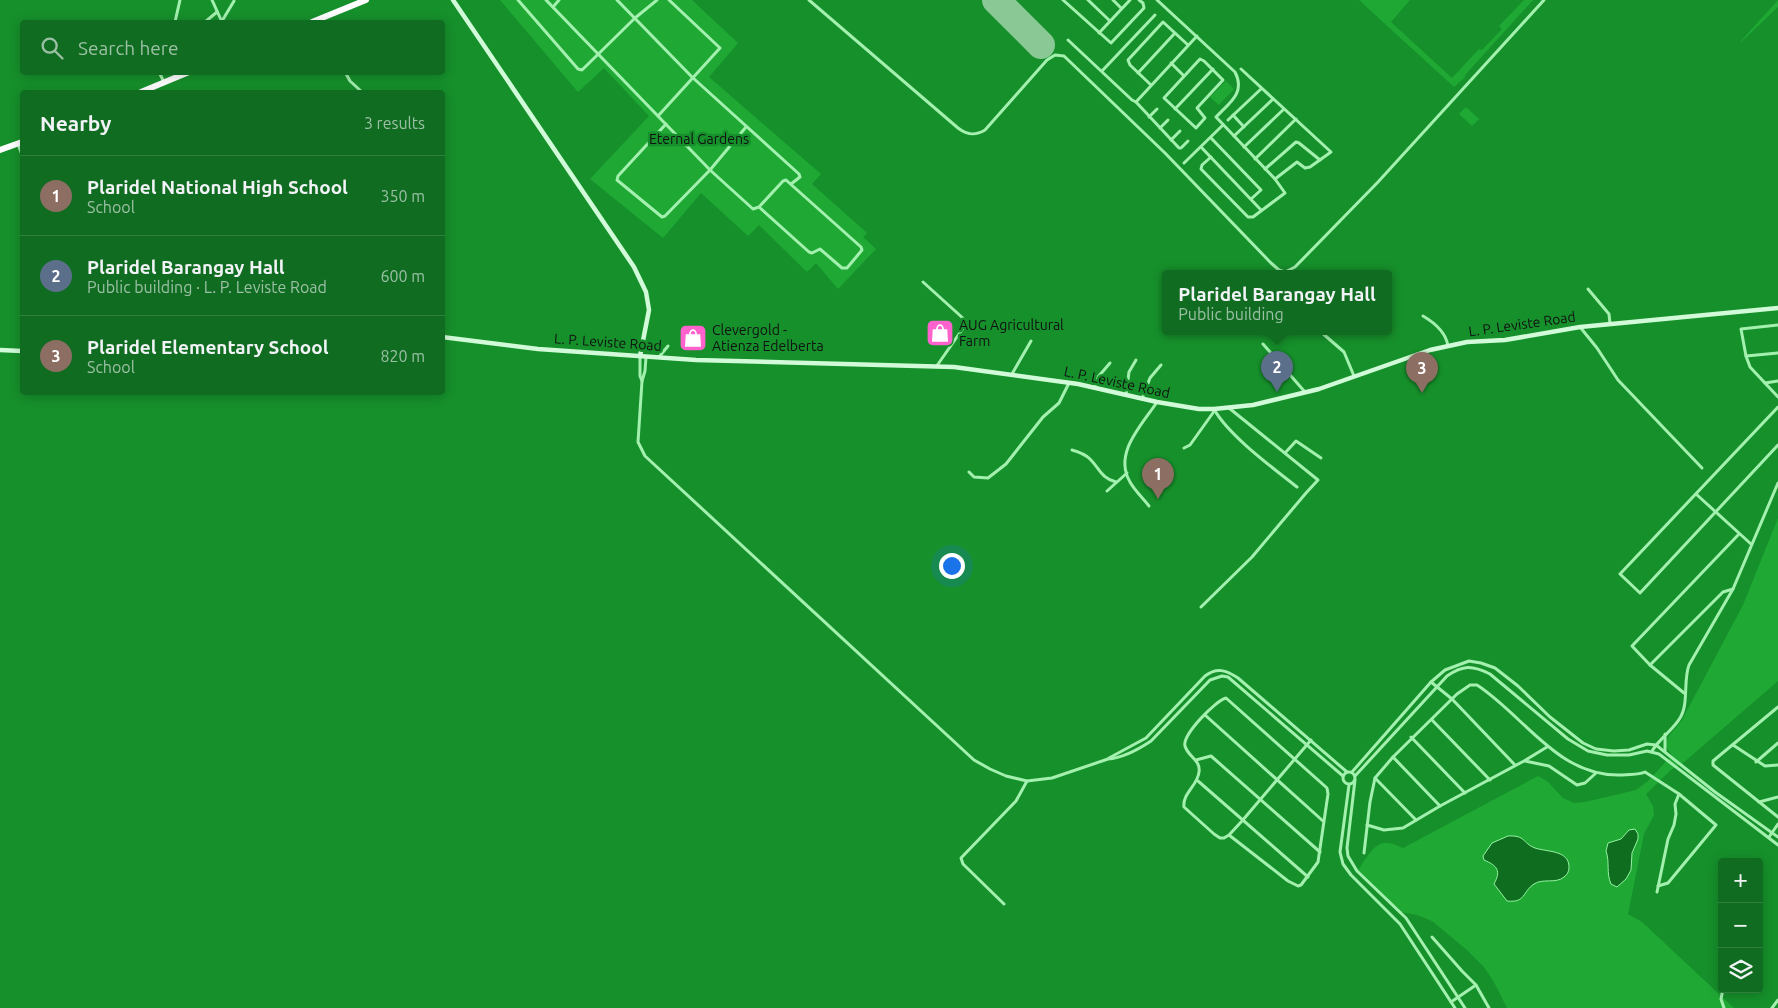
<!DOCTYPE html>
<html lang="en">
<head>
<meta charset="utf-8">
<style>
  body { margin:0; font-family:Ubuntu,sans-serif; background:#197129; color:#f1f3f6 }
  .controls { position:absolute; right:15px; bottom:15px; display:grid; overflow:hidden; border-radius:5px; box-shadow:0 2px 12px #0003 }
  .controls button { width:45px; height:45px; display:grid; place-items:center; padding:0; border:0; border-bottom:1px solid #307f3e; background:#106c20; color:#f1f3f6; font:25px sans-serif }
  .you { position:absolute; left:951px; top:565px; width:18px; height:18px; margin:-12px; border:4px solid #fff; border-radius:50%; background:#1a73e8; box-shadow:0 0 0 8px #1a73e833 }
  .badge { display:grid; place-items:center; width:32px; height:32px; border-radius:50%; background:#e69b98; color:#fff; font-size:16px; font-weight:700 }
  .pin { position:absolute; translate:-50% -41px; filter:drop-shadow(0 1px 2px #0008) }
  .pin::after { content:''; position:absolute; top:26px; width:18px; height:15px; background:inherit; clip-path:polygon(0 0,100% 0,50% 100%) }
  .popup { position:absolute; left:1162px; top:270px; width:230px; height:65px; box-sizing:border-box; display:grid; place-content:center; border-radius:5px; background:#106c20; filter:drop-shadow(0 1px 4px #0005); font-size:16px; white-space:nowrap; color:#9cc0a5 }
  .popup b { font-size:19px; color:#f1f3f6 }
  .popup::after { content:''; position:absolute; left:50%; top:100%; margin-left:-10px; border:10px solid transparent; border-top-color:#106c20 }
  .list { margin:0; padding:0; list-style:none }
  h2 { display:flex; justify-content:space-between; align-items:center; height:65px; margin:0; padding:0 20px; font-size:21px }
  h2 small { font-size:16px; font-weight:400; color:#9cc0a5 }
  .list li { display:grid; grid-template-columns:32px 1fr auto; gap:15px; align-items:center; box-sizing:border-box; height:80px; padding:0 20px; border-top:1px solid #307f3e }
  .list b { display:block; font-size:19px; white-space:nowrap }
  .list p { margin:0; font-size:16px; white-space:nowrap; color:#9cc0a5 }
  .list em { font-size:16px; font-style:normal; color:#9cc0a5 }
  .icon { flex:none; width:28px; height:28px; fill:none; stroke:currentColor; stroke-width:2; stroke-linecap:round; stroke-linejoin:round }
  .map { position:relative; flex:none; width:1778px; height:1008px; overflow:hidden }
  .search { position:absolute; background:#106c20; box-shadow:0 2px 12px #0003; left:20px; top:20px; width:425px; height:55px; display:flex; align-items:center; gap:12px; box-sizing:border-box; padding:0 18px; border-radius:5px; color:#9cc0a5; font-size:19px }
  .panel { position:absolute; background:#106c20; box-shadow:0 2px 12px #0003; left:20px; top:90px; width:425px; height:305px; border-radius:5px }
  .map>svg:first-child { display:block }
  .green { fill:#1fa934 }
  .water { fill:#0e6d1f; stroke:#96f3a3 }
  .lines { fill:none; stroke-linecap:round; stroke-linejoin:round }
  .runway { stroke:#8ac895; stroke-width:28 }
  .street { stroke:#a3f0af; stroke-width:3 }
  .secondary { stroke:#d1fbd8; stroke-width:4.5 }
  .highway { stroke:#fff; stroke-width:6 }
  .labels { text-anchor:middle; stroke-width:5; stroke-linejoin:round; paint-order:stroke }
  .park-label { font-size:14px; fill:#111; stroke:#16902b }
  .street-label { font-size:14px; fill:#111; stroke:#16902b }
  .poi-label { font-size:14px; fill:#111; stroke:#16902b; text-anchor:start }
</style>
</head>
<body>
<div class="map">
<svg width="1778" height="1008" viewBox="0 0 1778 1008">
  <rect width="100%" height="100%" fill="#16902b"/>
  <g class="green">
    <path d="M500 0H692L738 43 709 77 821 174 812 184 867 233 863 237 876 249 838 289 816 263 807 272 759 225 748 236 701 193 663 238 590 179 649 116 604 68 578 92Z"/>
    <path d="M1359 0H1410L1391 22 1452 78 1479 49 1482 50 1502 29 1499 26 1524 0H1533L1466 74 1464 78 1454 87Z"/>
    <path d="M1778 0V7L1741 42V41Z"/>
    <path d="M1226 81 1234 89 1219 105 1210 97Z"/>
    <path d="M1466 107 1479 119 1472 126 1459 114Z"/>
    <path d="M1778 518V681L1683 763 1671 770 1646 794 1653 806 1654 815 1644 834 1628 914 1642 922 1734 1008H1507L1494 982 1484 967 1467 950 1432 921 1417 915 1401 912 1358 870C1365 861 1373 842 1387 843 1392 843 1398 846 1403 848L1538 776 1547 781 1563 798 1574 803 1585 802 1636 790 1648 781 1672 755 1668 750 1665 744 1669 736 1682 720 1743 605Z"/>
  </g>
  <g class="water">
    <path d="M1635 829 1638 834V839L1632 853 1631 870 1626 879 1617 887 1611 884C1606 873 1610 862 1606 851L1608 843 1621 839 1629 830Z"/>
    <path d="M1508 836C1526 835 1522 843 1535 848 1547 852 1569 850 1569 867 1569 872 1567 875 1564 877 1556 884 1543 878 1534 884 1522 892 1526 903 1507 901L1494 884C1501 871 1498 866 1484 860L1483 856 1492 843Z"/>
  </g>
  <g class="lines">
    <path class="runway" d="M996 0 1041 45"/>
    <g class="street">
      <path d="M212 0 222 22"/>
      <path d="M518 0 578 69 582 70 635 18 657 0"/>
      <path d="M546 0 710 170 753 209 759 207 783 181 786 180 861 247 862 250 847 268H842L820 249 812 253 809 252 759 207"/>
      <path d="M617 0 692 77 799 174 800 177 791 184"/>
      <path d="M809 0 958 128C967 135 975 136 985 130L1047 60 1055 55 1064 56 1165 153 1271 263 1279 270 1285 272 1295 267 1378 182 1544 0"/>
      <path d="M1063 0 1111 43 1144 8 1143 3 1139 0"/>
      <path d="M1088 0 1110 21"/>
      <path d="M1113 0 1121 8"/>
      <path d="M1157 0 1235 72C1246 93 1229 103 1216 117L1275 179 1285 193 1253 217H1248L1201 169 1202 165 1211 157"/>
      <path d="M553 7 559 0"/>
      <path d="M222 21 234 1"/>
      <path d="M175 22 180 0"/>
      <path d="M205 22 217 12"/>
      <path d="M1099 33 1130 0"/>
      <path d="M1068 40 1132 100 1136 102"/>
      <path d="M1200 59 1204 61 1223 80 1197 108 1205 118 1196 128 1164 98Z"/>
      <path d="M1171 63 1184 76"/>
      <path d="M1241 69 1331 152 1310 167 1305 168 1297 162 1275 179"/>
      <path d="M1102 71 1155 15"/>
      <path d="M159 72 164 82"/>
      <path d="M345 72 350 81 362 92"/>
      <path d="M1138 73 1175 33"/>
      <path d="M1151 85 1130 65 1128 60 1163 22 1188 45"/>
      <path d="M1175 109 1213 69"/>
      <path d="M1233 115 1244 127"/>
      <path d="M658 116 720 48 669 0"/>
      <path d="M1149 117 1157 109"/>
      <path d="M1228 120 1261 89"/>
      <path d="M666 124 618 176 617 180 662 217 665 216 710 170 746 127"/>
      <path d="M1160 128 1168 120"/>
      <path d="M1234 136 1273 99"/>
      <path d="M1211 138 1261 190 1251 199"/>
      <path d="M1171 140 1180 131"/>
      <path d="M1188 141 1181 148H1179L1136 102 1197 36"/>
      <path d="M18 144 22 155"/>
      <path d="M1201 147 1261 210"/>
      <path d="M1244 147 1284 109"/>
      <path d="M1255 159 1296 119"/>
      <path d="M1184 163 1223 125"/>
      <path d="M1265 169 1296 142 1299 143 1320 160"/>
      <path d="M923 282 965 320 966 324 936 367"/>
      <path d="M1588 289 1609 314 1610 324"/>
      <path d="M1423 316C1435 323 1446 333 1448 346"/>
      <path d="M1778 325 1741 329 1746 356 1750 367 1778 397"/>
      <path d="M1580 327 1597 348 1618 380 1702 468"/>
      <path d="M1321 332 1344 352 1354 376"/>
      <path d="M1263 344 1305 392"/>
      <path d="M640 356V376L642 381"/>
      <path d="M1746 356 1778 353"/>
      <path d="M646 357 645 371 642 381 638 442 645 456 974 760 990 769 1006 776 1027 781 1052 778 1108 759C1122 758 1139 749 1151 741L1210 680 1222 676 1228 677 1343 776"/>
      <path d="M659 357 668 346"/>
      <path d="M1012 374 1031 341"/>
      <path d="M1765 383 1778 381"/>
      <path d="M1095 387 1098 377 1110 363"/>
      <path d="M1126 395 1129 372 1136 360"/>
      <path d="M1142 399 1150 378 1161 365"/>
      <path d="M1778 407 1620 574 1640 593 1778 445"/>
      <path d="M1214 409C1228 435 1273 468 1297 487"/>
      <path d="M1184 448 1190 445 1215 410"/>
      <path d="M1072 450C1079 452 1085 454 1090 459 1100 469 1101 478 1116 482"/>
      <path d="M1285 453 1296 441 1321 458"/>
      <path d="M969 472 974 477 988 478 1006 464 1043 417 1059 403 1069 383"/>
      <path d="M1107 491 1127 473"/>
      <path d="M1696 494 1751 544"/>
      <path d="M1149 506C1143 498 1135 491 1130 482 1113 453 1142 425 1157 402"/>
      <path d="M1201 607 1252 557 1306 493 1318 480 1229 408"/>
      <path d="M1650 665 1723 592 1733 589"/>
      <path d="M1431 682 1452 699 1515 765"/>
      <path d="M1684 693 1650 665 1632 646 1739 534"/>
      <path d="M1778 707 1713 761V765L1778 817"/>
      <path d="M1205 715 1323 821"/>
      <path d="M1432 720 1490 780"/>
      <path d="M1665 734V751"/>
      <path d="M1411 737 1465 793"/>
      <path d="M1733 745 1765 766 1778 765"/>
      <path d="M1652 751C1660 738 1673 730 1680 718 1689 704 1683 681 1689 665L1733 589 1778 483"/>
      <path d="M1393 757 1440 806"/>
      <path d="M1109 758 1146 738 1205 676C1217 667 1226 670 1238 678L1347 772"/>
      <path d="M1196 760 1211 756 1320 852"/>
      <path d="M1525 761 1549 766 1577 785 1585 783 1596 773"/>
      <path d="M1756 762 1778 743"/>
      <circle cx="1349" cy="778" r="6"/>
      <path d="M1352 772 1431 682 1445 670 1469 661 1481 663 1495 668 1518 686 1550 717 1583 743 1596 749 1614 751 1629 750 1647 744 1656 745 1715 792 1778 837"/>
      <path d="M1355 776 1447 676C1463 665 1472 665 1490 674L1568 739 1588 751 1607 755H1629L1647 751 1659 754 1778 845"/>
      <path d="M1375 778 1416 820"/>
      <path d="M1355 780 1347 848 1348 856 1357 871 1406 918 1465 1008"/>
      <path d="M1198 781 1308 877"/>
      <path d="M1349 785 1340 852 1343 864 1351 875 1400 924 1455 1008"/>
      <path d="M1759 802 1778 797"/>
      <path d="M1367 825 1384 830 1403 828 1440 806 1524 761 1547 747"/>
      <path d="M1229 835 1288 881 1298 886 1301 885 1318 862 1328 794 1327 788 1226 698C1216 700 1182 735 1185 746 1188 757 1201 760 1199 772 1198 785 1182 794 1184 807L1214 834 1220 838H1224L1229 835 1242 821 1311 740"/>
      <path d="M1769 837 1778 824"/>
      <path d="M1364 853 1370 802 1375 778 1393 757 1457 694 1470 685H1477C1526 717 1558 778 1623 775 1630 774 1639 775 1645 772L1679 794 1716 825 1668 883 1658 886"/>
      <path d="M1657 892 1668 839 1674 825 1676 814 1675 804 1679 794"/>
      <path d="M1004 904 963 864 961 858 1016 801 1027 781"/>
      <path d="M1432 937 1462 971 1476 985 1489 1008"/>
      <path d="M1723 989 1721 999 1724 1008"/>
      <path d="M1451 1002 1476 985"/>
      <path d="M1772 1008 1778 1000"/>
    </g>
    <g class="secondary">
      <path d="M453 0 634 267 646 292 649 310 640 356"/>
      <path d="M442 337 538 349 696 360 954 367 1078 384 1157 402 1199 409H1214L1253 405 1319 389 1430 350 1467 342 1505 340 1580 327 1778 308"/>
      <path d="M0 350 22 351"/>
    </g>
    <g class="highway">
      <path d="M312 22 366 0"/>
      <path d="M141 92 189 72"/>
      <path d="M0 150 22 142"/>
    </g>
  </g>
  <defs>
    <symbol id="shop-square" viewBox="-11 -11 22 22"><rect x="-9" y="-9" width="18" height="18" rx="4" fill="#ff62cd" stroke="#16902b"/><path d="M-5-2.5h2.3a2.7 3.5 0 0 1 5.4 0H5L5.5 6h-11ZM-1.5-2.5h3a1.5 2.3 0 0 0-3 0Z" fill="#fff"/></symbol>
  </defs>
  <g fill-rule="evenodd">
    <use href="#shop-square" x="924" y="317" width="32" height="32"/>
    <use href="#shop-square" x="677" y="322" width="32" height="32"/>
  </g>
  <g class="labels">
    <g class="park-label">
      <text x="699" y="144">Eternal Gardens</text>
    </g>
    <g class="street-label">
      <text transform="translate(1522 324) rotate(-8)" y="5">L. P. Leviste Road</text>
      <text transform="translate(608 342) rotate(4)" y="5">L. P. Leviste Road</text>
      <text transform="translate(1117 382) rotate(12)" y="5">L. P. Leviste Road</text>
    </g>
    <g class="poi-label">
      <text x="959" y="330">AUG Agricultural<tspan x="959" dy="16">Farm</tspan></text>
      <text x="712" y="335">Clevergold -<tspan x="712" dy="16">Atienza Edelberta</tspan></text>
    </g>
  </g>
</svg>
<div class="controls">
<button>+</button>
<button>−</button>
<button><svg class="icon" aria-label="layers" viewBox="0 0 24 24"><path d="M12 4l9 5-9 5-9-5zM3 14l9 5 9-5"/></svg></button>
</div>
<div class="you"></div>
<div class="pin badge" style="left:1158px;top:499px;background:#8d6e63">1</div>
<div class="pin badge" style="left:1277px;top:392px;background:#5c6f8a">2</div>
<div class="popup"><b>Plaridel Barangay Hall</b>Public building</div>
<div class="pin badge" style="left:1422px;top:393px;background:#8d6e63">3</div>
<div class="search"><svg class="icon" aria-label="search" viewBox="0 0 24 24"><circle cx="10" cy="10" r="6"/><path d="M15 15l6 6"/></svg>Search here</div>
<section class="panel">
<h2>Nearby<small>3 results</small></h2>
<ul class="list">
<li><span class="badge" style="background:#8d6e63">1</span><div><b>Plaridel National High School</b><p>School</p></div><em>350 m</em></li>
<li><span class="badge" style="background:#5c6f8a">2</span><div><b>Plaridel Barangay Hall</b><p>Public building · L. P. Leviste Road</p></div><em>600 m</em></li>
<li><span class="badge" style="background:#8d6e63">3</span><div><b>Plaridel Elementary School</b><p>School</p></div><em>820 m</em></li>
</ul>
</section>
</div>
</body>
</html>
